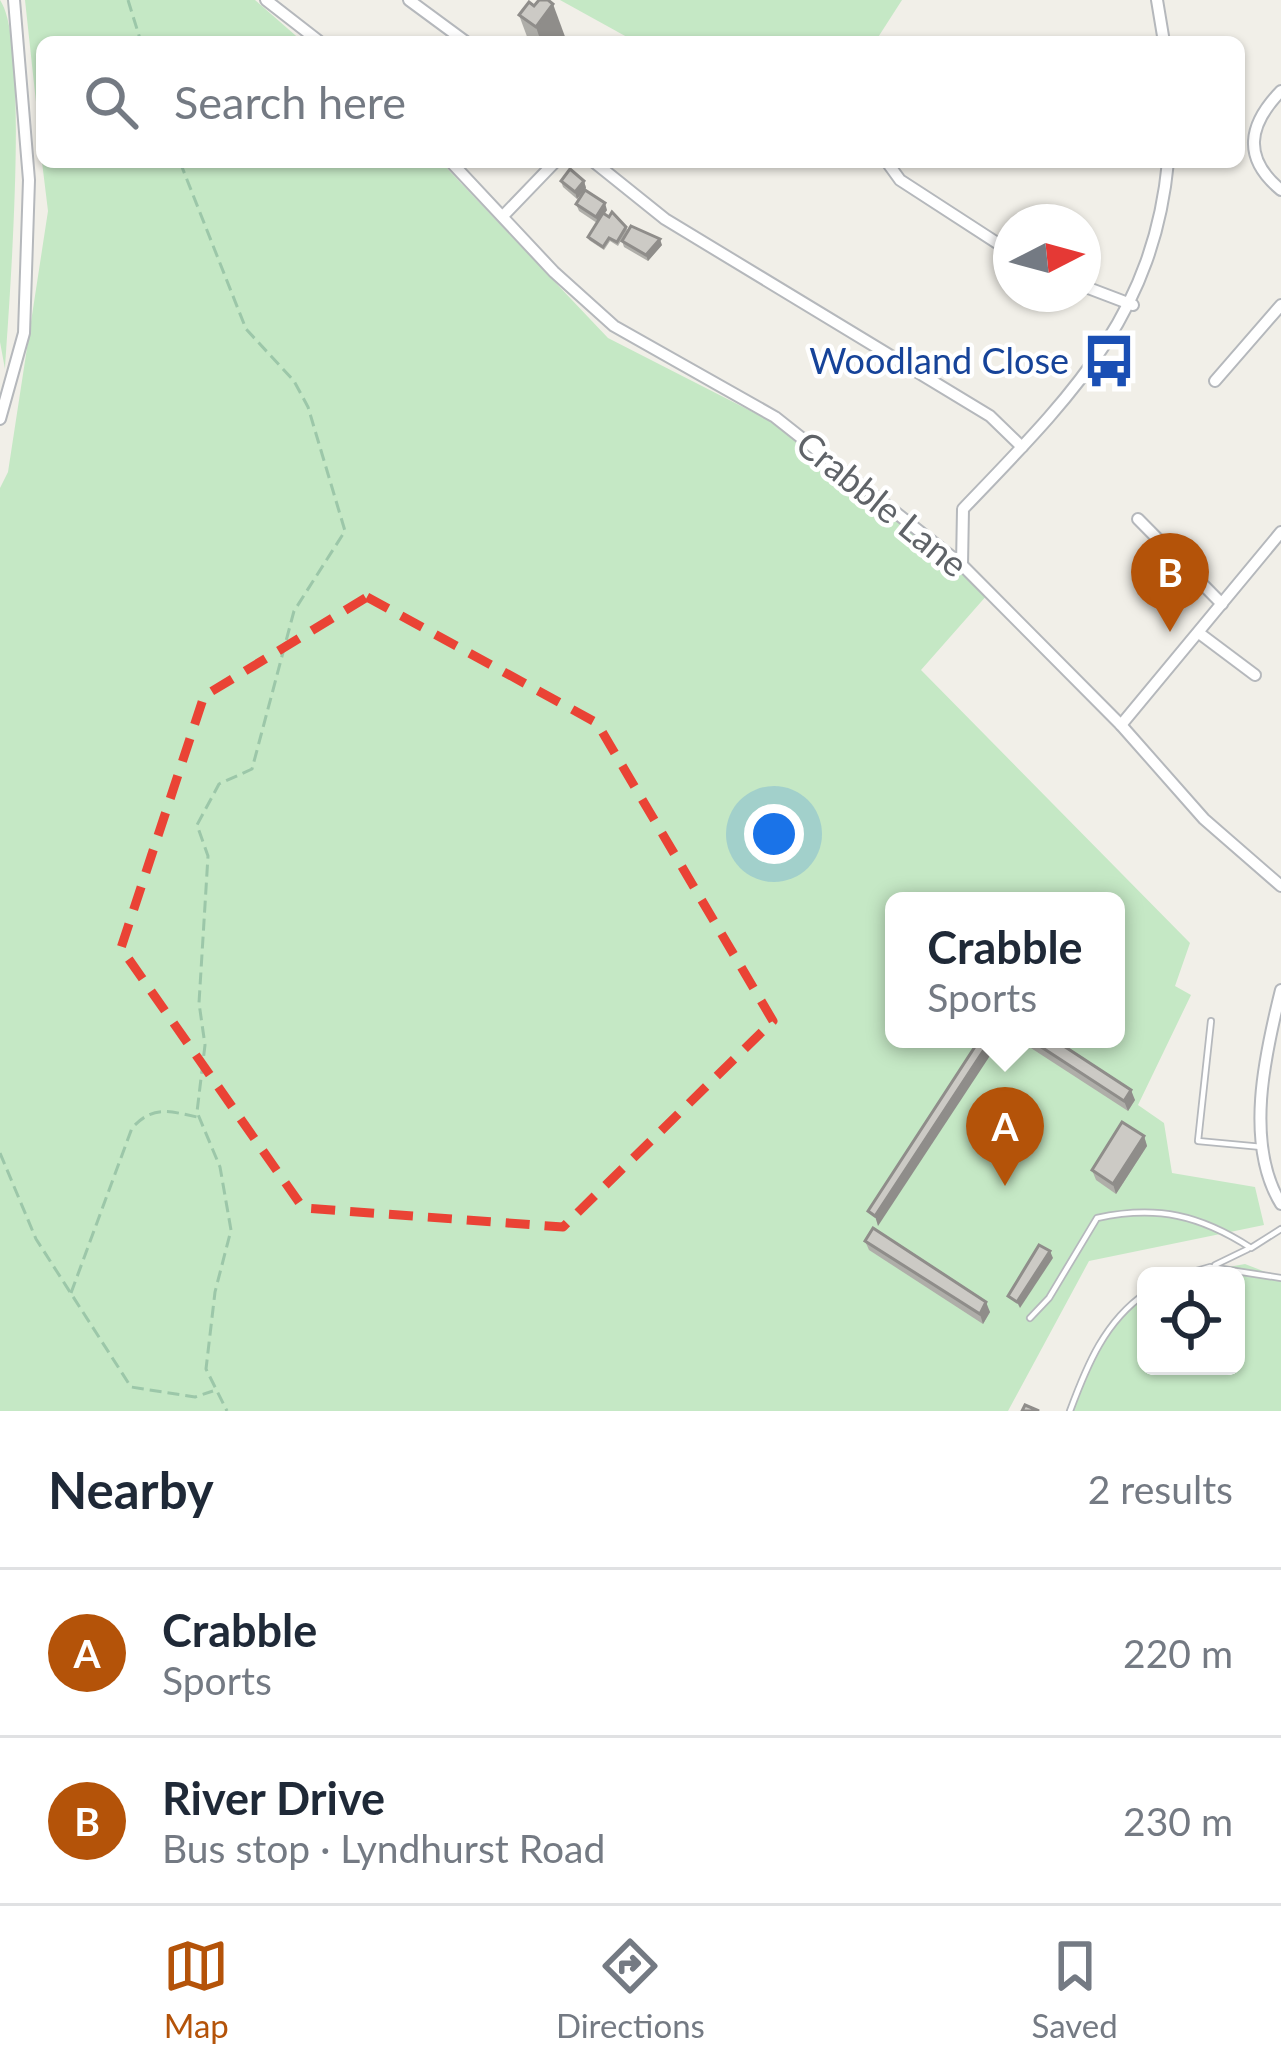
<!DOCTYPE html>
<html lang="en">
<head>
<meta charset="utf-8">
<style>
  body { margin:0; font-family:Lato,sans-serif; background:#f6f6f7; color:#1f2937 }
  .controls { position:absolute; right:36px; bottom:36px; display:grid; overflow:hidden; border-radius:18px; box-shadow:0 3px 9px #0004 }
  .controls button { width:108px; height:108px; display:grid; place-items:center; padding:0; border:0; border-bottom:3px solid #e0e1e3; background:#fff; color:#1f2937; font:60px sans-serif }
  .compass { position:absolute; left:993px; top:204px; width:108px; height:108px; border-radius:50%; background:#fff; box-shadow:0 3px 9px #0004; rotate:84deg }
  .you { position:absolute; left:774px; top:834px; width:42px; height:42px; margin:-30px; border:9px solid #fff; border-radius:50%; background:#1a73e8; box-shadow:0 0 0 18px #1a73e833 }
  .badge { display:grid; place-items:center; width:78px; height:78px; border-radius:50%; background:#b45309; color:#fff; font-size:39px; font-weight:700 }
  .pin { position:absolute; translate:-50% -99px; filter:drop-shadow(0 3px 6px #0008) }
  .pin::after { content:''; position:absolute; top:63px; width:42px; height:36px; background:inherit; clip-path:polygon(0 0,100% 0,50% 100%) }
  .popup { position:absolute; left:885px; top:892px; width:240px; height:156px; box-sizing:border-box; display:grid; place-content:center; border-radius:18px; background:#fff; filter:drop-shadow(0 3px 9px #0005); font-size:39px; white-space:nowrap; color:#747a83 }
  .popup b { font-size:45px; color:#1f2937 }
  .popup::after { content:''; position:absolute; left:50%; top:100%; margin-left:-24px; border:24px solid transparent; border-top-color:#fff }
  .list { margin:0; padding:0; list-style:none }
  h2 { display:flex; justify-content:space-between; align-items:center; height:156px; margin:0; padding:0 48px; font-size:51px }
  h2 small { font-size:39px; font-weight:400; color:#747a83 }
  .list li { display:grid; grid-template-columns:78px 1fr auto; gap:36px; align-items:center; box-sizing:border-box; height:168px; padding:0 48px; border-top:3px solid #e0e1e3 }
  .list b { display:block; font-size:45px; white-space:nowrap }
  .list p { margin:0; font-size:39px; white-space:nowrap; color:#747a83 }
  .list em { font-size:39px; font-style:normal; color:#747a83 }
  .icon { flex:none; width:66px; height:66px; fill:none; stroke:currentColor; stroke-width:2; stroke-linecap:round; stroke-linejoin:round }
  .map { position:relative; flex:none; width:1281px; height:1411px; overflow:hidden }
  .search { position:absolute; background:#fff; box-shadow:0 3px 9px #0004; left:36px; right:36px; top:36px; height:132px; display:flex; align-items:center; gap:30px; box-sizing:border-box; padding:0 42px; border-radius:18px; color:#747a83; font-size:45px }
  .sheet { height:492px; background:#fff }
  nav { display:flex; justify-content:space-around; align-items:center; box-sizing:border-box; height:168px; border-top:3px solid #e0e1e3; background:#fff; font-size:33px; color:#747a83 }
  nav a { display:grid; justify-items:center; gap:6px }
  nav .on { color:#b45309 }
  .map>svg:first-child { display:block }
  .green { fill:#c5e8c5; fill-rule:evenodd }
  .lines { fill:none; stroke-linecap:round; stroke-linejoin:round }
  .service-casing { stroke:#b5b8bc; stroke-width:8 }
  .minor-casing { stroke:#b5b8bc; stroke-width:14 }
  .path { stroke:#9cc7a9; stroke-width:3; stroke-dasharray:12 6; stroke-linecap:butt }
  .service { stroke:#fff; stroke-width:4.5 }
  .minor { stroke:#fff; stroke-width:10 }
  .wall { fill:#afaea9 }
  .shaded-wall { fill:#8f8d8a }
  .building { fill:#cccac5; stroke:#8f8d8a; stroke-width:3 }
  .marked { fill:none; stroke:#ea4335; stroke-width:9; stroke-dasharray:24 15; stroke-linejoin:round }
  .labels { text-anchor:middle; stroke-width:9; stroke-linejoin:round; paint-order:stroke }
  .transit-label { font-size:36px; fill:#164399; stroke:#fff; text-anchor:end }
  .street-label { font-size:36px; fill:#5f6368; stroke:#fff }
</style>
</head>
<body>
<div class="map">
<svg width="1281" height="1411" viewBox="0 0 1281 1411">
  <rect width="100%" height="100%" fill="#f1efe8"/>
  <g class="green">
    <path d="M0 0C30 43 9 303 5 369L0 342Z"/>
    <path d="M25 0H255L303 42H42V158Z"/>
    <path d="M560 0H902L875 42H636Z"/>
    <path d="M42 162H441L608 338 784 428 962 565 988 594 921 670 1190 943 1175 986 1191 995 1138 1105 1164 1123 1172 1173 1255 1187 1264 1225 1089 1261 1008 1411H0V488L8 472 48 211ZM894 901H1116V1039H894Z"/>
    <path d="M1245 1264 1281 1278V1411H1070C1087 1365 1105 1321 1146 1293V1366H1236V1276H1179Z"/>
  </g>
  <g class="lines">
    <defs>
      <g id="service">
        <path d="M1211 1021 1198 1141 1262 1147"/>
        <path d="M1215 1265 1248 1249"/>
        <path d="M1179 1276 1210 1267 1281 1278"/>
        <path d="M1030 1318 1049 1298 1097 1218C1157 1205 1200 1215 1251 1248L1281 1229"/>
        <path d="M1070 1411C1087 1365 1105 1321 1146 1293"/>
      </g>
      <g id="minor">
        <path d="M266 0 320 42"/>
        <path d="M409 0 466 42"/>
        <path d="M1157 0 1164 42"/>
        <path d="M1281 91C1248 125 1242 158 1281 190"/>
        <path d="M451 162 554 272 614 326 775 417 962 565 1121 725 1204 819 1281 886"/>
        <path d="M594 162 665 219 990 416 1022 447"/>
        <path d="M887 162 900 180 1011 252"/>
        <path d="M504 215 555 162"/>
        <path d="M1083 286 1133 305"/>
        <path d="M1215 381 1281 305"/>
        <path d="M0 419 24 333 29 180 14 0"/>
        <path d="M1138 519 1222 604"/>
        <path d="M962 565 963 509C1067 400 1153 319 1168 162"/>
        <path d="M1199 633 1255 675"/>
        <path d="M1121 725 1281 532"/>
        <path d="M1281 990C1265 1054 1244 1144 1281 1204"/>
      </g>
    </defs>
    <use href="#service" class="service-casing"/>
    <use href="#minor" class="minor-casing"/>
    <g class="path">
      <path d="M128 0 141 42"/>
      <path d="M180 162 246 329 294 381 308 407 345 531 294 611 252 769 219 784 197 825 208 856 199 1003 205 1045 197 1112 220 1167 231 1230 215 1292 206 1369 227 1411"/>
      <path d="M0 1153 36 1239 131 1387 195 1397 213 1391"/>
      <path d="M71 1293 132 1128C153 1105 169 1111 197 1117"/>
    </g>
    <use href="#service" class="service"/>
    <use href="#minor" class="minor"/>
  </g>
  <g class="wall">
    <path d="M519 15 567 42H529Z"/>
    <path d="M561 181H584L586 188 577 199 563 187Z"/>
    <path d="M576 204 607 210 604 214 626 227 627 230 618 246 610 241 604 250 589 240 588 237 597 223 579 211Z"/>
    <path d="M622 241 662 245 648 261 624 247Z"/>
    <path d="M1017 1039H1053L1135 1100 1128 1111Z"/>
    <path d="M1144 1136 1147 1146 1116 1194 1096 1180 1092 1170Z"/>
    <path d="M865 1241 990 1312 983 1324 869 1250Z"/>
  </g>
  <g class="shaded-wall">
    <path d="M553 4 567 42H541L536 27Z"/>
    <path d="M584 181 586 188 577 199 575 192Z"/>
    <path d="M605 203 607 210 598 224 596 217Z"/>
    <path d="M660 239 662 245 648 261 646 255Z"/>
    <path d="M991 1039H1001L878 1226 875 1216Z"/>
    <path d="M1131 1090 1135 1100 1128 1111 1124 1101Z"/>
    <path d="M1144 1136 1147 1146 1116 1194 1113 1184Z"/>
    <path d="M1050 1251 1053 1258 1020 1308 1017 1302Z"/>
    <path d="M986 1302 990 1312 983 1324 980 1314Z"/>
  </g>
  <g class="building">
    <path d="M539 0H548L553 4 536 27 519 15 529 2 534 6Z"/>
    <path d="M570 169 584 181 575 192 561 181Z"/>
    <path d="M585 190 605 203 596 217 576 204Z"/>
    <path d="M612 212 626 227 617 242 609 238 603 247 588 237 603 213 609 217Z"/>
    <path d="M631 226 660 239 646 255 622 241Z"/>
    <path d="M980 1039H991L875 1216 868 1211Z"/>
    <path d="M1029 1039H1053L1131 1090 1124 1101Z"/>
    <path d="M1122 1122 1144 1136 1113 1184 1092 1170Z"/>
    <path d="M873 1228 986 1302 980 1314 865 1241Z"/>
    <path d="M1039 1245 1050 1251 1017 1302 1008 1296Z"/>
    <path d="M1025 1405 1039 1411H1022Z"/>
  </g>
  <path class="marked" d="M367 597 597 723 773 1021 563 1227 303 1208 121 948 204 696Z"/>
  <defs>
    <symbol id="bus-bare" viewBox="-9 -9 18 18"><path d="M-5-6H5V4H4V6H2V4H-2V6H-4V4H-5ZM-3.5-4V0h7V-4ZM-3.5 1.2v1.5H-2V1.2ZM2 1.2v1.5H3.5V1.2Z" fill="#1a4fb4" stroke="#fff" stroke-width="2.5" paint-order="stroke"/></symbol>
  </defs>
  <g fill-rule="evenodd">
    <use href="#bus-bare" x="1071" y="323" width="76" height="76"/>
  </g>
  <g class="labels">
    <g class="transit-label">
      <text x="1069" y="374">Woodland Close</text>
    </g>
    <g class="street-label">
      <text transform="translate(882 504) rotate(39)" y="13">Crabble Lane</text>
    </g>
  </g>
</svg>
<div class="controls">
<button><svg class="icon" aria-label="locate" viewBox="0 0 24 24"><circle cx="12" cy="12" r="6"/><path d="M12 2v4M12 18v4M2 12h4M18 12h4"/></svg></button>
</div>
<svg class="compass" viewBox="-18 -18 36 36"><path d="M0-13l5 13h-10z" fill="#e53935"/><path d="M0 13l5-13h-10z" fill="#747a83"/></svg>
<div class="you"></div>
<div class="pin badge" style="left:1005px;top:1186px">A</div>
<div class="popup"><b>Crabble</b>Sports</div>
<div class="pin badge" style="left:1170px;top:632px">B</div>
<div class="search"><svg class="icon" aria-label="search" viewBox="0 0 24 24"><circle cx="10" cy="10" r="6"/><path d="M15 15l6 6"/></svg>Search here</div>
</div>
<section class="sheet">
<h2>Nearby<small>2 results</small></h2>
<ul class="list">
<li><span class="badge">A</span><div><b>Crabble</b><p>Sports</p></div><em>220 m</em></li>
<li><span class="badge">B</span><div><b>River Drive</b><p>Bus stop · Lyndhurst Road</p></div><em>230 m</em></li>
</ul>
</section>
<nav>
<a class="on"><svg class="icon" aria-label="map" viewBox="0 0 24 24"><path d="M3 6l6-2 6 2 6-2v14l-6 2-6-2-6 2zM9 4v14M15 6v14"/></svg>Map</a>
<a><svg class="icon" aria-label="directions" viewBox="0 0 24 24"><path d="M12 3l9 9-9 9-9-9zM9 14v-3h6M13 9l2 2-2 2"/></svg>Directions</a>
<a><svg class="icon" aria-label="saved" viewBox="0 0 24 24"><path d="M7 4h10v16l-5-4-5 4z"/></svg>Saved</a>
</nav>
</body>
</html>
